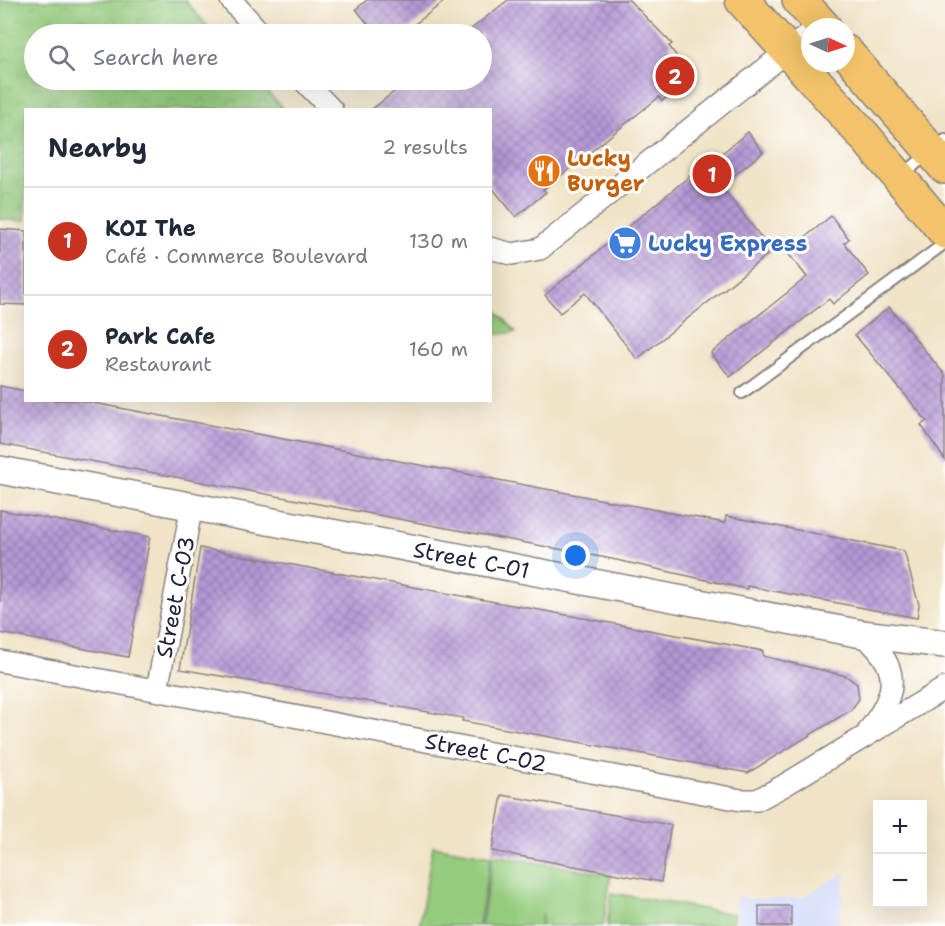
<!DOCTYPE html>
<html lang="en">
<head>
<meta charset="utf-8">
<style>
  body { margin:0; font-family:"Shantell Sans",sans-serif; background:#f6f6f7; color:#1f2937 }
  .controls { position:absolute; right:18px; bottom:18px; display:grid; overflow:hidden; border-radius:0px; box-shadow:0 6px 24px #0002 }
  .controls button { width:54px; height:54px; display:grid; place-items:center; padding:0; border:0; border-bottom:2px solid #e0e1e3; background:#fff; color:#1f2937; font:30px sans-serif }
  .compass { position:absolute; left:801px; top:18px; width:54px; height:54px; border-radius:50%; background:#fff; box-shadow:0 6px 24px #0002; rotate:94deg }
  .you { position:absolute; left:576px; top:556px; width:21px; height:21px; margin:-15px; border:4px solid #fff; border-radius:50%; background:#1a73e8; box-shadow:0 0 0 9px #1a73e833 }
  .badge { display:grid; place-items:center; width:39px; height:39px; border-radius:50%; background:#c8321e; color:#fff; font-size:20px; font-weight:700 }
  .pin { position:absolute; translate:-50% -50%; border:3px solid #fff; box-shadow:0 2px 6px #0006 }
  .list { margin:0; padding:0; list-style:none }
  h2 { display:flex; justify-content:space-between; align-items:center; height:78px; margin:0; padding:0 24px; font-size:26px }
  h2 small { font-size:20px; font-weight:400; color:#747a83 }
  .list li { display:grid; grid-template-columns:39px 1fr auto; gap:18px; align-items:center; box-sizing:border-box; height:108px; padding:0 24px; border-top:2px solid #e0e1e3 }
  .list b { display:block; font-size:22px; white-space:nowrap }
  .list p { margin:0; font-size:20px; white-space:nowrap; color:#747a83 }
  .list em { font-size:20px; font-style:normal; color:#747a83 }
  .icon { flex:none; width:33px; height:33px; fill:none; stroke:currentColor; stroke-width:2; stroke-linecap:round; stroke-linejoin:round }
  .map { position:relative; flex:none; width:945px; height:926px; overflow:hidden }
  .search { position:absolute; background:#fff; box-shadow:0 6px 24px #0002; left:24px; top:24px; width:468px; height:66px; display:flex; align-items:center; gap:15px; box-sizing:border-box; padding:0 21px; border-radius:33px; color:#747a83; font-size:22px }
  .panel { position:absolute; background:#fff; box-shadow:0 6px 24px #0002; left:24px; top:108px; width:468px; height:294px; border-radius:0px }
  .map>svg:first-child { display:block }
  .built { fill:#d1d9f9 }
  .park { fill:url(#park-crowns); stroke:#5b765c; stroke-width:1.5 }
  .garden { fill:#94cb7d; stroke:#5b765c; stroke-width:1.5 }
  .building { fill:url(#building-cross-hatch) }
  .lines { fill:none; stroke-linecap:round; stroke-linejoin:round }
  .service-casing { stroke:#898280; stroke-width:14 }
  .minor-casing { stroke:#898280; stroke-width:24 }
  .tertiary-casing { stroke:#898280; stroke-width:30 }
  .trunk-casing { stroke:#898280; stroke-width:36 }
  .service { stroke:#fff; stroke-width:10 }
  .minor { stroke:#fff; stroke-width:21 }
  .tertiary { stroke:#fff; stroke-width:27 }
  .trunk { stroke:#f2c36a; stroke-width:33 }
  .labels { text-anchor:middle; stroke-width:6; stroke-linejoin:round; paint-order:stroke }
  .food-label { font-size:22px; font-weight:bold; fill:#c56008; stroke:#fff; text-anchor:start }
  .shop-label { font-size:22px; font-weight:bold; fill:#366cbe; stroke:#fff; text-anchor:start }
  .street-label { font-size:22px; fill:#22223b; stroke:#fff }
</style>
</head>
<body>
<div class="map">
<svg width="945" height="926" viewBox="0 0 945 926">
  <defs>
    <pattern id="park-crowns" width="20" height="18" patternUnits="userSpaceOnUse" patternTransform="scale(1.5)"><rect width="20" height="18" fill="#94cb7d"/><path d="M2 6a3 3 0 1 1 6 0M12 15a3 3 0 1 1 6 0" fill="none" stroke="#7fae6d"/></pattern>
    <pattern id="building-cross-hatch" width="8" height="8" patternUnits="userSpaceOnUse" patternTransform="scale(1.5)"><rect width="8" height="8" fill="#b599d6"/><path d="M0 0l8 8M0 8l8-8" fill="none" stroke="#937caf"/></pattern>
  </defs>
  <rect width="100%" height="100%" fill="#fff"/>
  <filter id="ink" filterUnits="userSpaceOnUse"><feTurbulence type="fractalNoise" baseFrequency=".0167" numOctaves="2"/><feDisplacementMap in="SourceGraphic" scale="12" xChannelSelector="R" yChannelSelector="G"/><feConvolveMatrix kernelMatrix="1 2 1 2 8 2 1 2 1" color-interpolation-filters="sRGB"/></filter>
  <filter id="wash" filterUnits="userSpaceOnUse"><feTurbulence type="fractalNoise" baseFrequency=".008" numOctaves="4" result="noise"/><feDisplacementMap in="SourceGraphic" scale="24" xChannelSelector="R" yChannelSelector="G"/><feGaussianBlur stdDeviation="1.35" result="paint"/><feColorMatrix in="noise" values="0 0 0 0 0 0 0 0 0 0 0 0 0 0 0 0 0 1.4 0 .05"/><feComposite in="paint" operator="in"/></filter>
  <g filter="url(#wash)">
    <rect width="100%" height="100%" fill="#f0e3c6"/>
    <path class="built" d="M846 872 839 926H737L736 896 750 899 801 898Z"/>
    <g class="park">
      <path d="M0 0H185L214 34H34V80H255L284 109 26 110 25 221 0 219Z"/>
      <path d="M490 305H491L516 332 491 335Z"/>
    </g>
    <g class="garden">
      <path d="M433 846 491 856 479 926H419Z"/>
      <path d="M493 855 611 875 603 926H541L542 913 540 926H481Z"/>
      <path d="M612 893 734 914 732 926H607Z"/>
    </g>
    <g id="blocks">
      <g class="building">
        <path d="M367 0H446L402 34H376L356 9Z"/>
        <path d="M508 0H629L672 44 669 46 692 77 662 101 659 97 543 190 546 192 516 217 490 185V110H371L409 80H482V34H465Z"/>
        <path d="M748 132 763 152 721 186 772 251 637 359 585 293 560 313 545 295 702 166 704 168Z"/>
        <path d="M831 216 849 239 844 243 869 275 833 304 829 299 730 377 711 353 807 277 787 252Z"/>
        <path d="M0 229 26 231V305L0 304Z"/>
        <path d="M889 307 945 375V460L921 425 927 421 855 335Z"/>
        <path d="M0 386 26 391V400H78L725 523 726 516 904 551 919 605 917 618 747 586V589L612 559 0 444Z"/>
        <path d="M0 510 150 537 128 657 0 633Z"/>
        <path d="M200 548 763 651V656L846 676 857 684 859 699 851 710 748 773 462 721 463 718 180 669Z"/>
        <path d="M502 795 671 825 661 882 492 851Z"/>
        <rect x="759" y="906" width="32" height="20"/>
      </g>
    </g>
  </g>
  <g filter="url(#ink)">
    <use href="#blocks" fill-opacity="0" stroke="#898280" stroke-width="1.5"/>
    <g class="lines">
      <defs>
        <g id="service">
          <path d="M901 176 945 140"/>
          <path d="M742 393 945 243"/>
        </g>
        <g id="minor">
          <path d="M231 0 261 34"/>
          <path d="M303 80 332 110"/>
          <path d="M490 248 512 254 540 249 810 33"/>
          <path d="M862 634C901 667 899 691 869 730"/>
          <path d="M0 661 741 800H757L783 786 945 688"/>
          <path d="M157 690 192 505"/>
        </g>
        <g id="tertiary">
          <path id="s1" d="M0 470 862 634 945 644"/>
        </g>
        <g id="trunk">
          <path d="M742 0 866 138 945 232"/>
          <path d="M799 0 824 27"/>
          <path d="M846 52 945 167"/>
        </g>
      </defs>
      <use href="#service" class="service-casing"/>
      <use href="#minor" class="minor-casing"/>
      <use href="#tertiary" class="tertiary-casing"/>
      <use href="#trunk" class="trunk-casing"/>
      <use href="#service" class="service"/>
      <use href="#minor" class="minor"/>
      <use href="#tertiary" class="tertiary"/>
      <use href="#trunk" class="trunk"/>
    </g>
  </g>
  <defs>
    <symbol id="restaurant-disc" viewBox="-11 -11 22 22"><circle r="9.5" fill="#e8710a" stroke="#fff"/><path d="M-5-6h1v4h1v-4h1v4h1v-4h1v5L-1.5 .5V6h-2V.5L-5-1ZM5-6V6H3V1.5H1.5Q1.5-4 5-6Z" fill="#fff"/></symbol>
    <symbol id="supermarket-disc" viewBox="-11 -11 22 22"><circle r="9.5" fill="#3f7fe0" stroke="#fff"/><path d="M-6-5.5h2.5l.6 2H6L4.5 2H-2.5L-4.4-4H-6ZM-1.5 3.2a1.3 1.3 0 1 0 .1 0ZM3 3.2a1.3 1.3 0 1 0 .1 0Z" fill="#fff"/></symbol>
  </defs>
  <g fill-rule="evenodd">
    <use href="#restaurant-disc" x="525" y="152" width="38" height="38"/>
    <use href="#supermarket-disc" x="606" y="224" width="38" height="38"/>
  </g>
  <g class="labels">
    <g class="food-label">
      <text x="567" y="166">Lucky<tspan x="567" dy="25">Burger</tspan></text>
    </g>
    <g class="shop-label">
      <text x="648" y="251">Lucky Express</text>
    </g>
    <g class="street-label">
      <text dy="8" stroke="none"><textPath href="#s1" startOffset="480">Street C-01</textPath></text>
      <text transform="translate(175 597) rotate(-79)" y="8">Street C-03</text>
      <text transform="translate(486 752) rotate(11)" y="8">Street C-02</text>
    </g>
  </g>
</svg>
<div class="controls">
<button>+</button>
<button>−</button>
</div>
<svg class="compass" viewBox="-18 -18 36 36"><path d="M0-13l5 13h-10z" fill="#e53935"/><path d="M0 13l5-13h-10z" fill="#747a83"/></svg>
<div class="you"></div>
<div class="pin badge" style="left:712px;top:174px">1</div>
<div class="pin badge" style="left:675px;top:76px">2</div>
<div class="search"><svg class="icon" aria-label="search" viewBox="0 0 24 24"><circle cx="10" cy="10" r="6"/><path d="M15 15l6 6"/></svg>Search here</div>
<section class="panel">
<h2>Nearby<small>2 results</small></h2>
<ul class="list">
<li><span class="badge">1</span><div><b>KOI The</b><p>Café · Commerce Boulevard</p></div><em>130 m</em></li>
<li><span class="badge">2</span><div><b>Park Cafe</b><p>Restaurant</p></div><em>160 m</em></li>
</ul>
</section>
</div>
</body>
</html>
